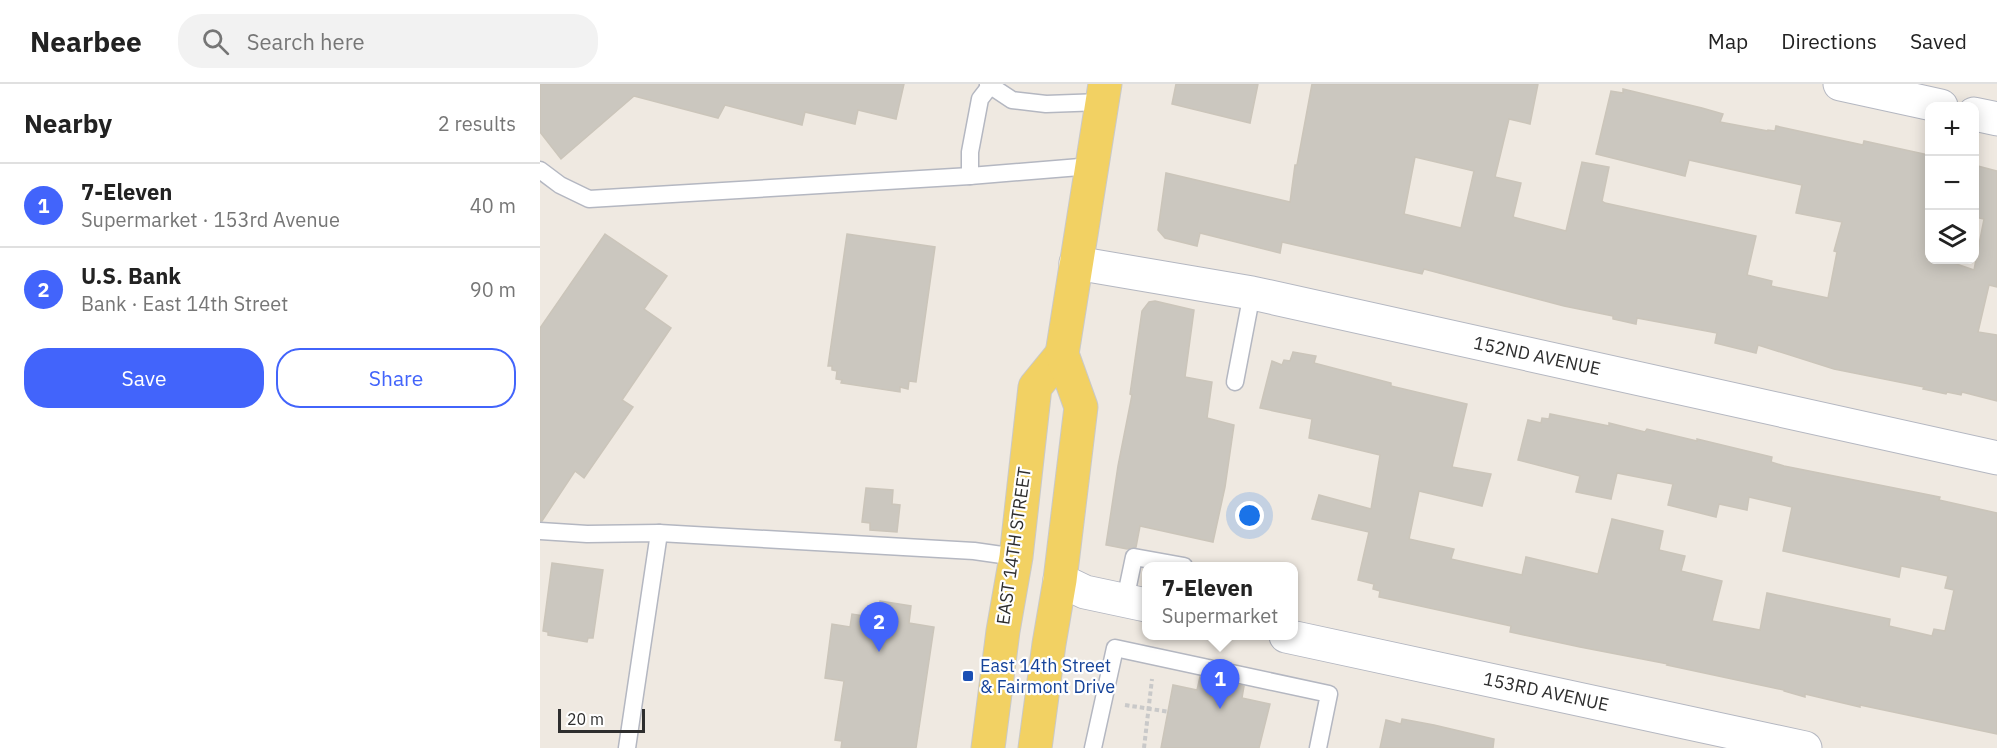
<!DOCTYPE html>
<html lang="en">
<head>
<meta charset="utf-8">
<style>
  body { margin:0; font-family:"IBM Plex Sans",sans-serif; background:#f2f2f2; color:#222 }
  .controls { position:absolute; right:18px; top:18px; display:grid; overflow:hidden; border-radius:12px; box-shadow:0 3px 15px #0003 }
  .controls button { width:54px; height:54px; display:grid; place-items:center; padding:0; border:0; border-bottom:2px solid #e0e0e0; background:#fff; color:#222; font:30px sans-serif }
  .scale { position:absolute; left:18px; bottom:15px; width:87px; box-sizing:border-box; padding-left:6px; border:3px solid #2e2e2e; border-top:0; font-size:16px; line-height:21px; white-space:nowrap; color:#2e2e2e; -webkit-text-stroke:4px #fff; paint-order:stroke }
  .you { position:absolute; left:710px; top:432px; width:21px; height:21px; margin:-15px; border:4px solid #fff; border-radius:50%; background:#1a73e8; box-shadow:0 0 0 9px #1a73e833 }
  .badge { display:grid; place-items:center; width:39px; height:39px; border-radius:50%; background:#4264fb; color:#fff; font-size:20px; font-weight:700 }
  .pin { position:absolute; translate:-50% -50px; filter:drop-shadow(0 2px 3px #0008) }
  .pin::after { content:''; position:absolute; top:32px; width:21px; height:18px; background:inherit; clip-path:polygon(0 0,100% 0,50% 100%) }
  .popup { position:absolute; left:602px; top:478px; width:156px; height:78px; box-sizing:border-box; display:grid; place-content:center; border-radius:12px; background:#fff; filter:drop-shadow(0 2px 4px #0005); font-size:20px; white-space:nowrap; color:#767676 }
  .popup b { font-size:22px; color:#222 }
  .popup::after { content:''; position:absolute; left:50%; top:100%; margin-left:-12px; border:12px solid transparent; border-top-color:#fff }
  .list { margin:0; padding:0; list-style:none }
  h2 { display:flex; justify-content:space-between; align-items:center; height:78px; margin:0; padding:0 24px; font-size:26px }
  h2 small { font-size:20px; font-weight:400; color:#767676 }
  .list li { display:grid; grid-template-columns:39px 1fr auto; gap:18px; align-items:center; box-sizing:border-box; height:84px; padding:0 24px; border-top:2px solid #e0e0e0 }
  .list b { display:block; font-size:22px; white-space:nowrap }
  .list p { margin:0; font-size:20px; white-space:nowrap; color:#767676 }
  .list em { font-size:20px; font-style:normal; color:#767676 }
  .actions { display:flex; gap:12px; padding:18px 24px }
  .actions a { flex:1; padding:14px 0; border:2px solid #4264fb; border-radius:24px; text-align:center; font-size:21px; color:#4264fb }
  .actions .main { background:#4264fb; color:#fff }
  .icon { flex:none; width:33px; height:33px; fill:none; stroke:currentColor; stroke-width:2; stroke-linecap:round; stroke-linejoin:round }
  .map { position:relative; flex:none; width:1457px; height:664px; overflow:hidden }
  header { display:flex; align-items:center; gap:36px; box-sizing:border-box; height:84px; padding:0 30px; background:#fff; border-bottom:2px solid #e0e0e0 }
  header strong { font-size:28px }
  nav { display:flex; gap:33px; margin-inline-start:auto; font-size:21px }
  .search { width:420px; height:54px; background:#f2f2f2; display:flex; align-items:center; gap:15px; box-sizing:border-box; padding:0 21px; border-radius:24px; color:#767676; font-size:22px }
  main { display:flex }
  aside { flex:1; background:#fff }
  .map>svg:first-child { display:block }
  .building { fill:#cbc7bf; stroke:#cbc5ba; stroke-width:1.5; fill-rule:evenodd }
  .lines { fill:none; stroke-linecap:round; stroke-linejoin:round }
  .lane-casing { stroke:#b4b7c1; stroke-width:19 }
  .street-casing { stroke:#b4b7c1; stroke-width:35 }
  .primary-casing { stroke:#c9c9c9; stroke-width:35 }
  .path { stroke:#c9c9c9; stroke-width:4; stroke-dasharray:4.5 3; stroke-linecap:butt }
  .lane { stroke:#fff; stroke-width:16 }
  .street { stroke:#fff; stroke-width:33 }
  .primary { stroke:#f2d163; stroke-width:33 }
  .transit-dot { fill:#1a4fb4; stroke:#fff; stroke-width:2 }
  .labels { text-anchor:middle; stroke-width:4.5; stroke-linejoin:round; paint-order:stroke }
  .street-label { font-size:18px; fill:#2e2e2e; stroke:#fff }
  .transit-label { font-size:18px; fill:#164399; stroke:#fff; text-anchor:start }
</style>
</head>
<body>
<header>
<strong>Nearbee</strong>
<div class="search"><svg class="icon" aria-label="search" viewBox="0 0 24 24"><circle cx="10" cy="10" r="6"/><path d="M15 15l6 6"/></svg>Search here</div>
<nav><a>Map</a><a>Directions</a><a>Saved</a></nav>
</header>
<main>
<aside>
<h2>Nearby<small>2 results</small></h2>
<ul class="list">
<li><span class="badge">1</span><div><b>7-Eleven</b><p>Supermarket · 153rd Avenue</p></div><em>40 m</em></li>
<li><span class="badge">2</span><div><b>U.S. Bank</b><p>Bank · East 14th Street</p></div><em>90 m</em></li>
</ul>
<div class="actions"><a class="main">Save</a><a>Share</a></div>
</aside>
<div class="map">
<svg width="1457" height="664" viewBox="0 0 1457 664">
  <rect width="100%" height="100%" fill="#efe9e1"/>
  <g class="building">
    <path d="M0 0H364L356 35 318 26 315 40 265 28 262 41 185 21 178 34 94 12 21 75 0 48Z"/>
    <path d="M636 0H718L710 39 632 20Z"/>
    <path d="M772 0H998L990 40 969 35 955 93 981 99 973 133 1026 147 1042 78 1069 83 1062 117 1065 119 1216 152 1207 191 1232 197 1231 202 1288 214 1297 168 1294 167 1302 138 1256 129 1262 101 1149 76 1145 92 1056 70 1071 7 1083 9V5L1162 24 1183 30 1180 38 1228 47V46L1235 47 1236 42 1323 61 1324 57 1389 71V176H1405L1434 186 1444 135 1434 133V81L1457 87V203L1449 201 1438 248 1457 251V317L1422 308 1421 311 1407 308 1406 310 1383 305 1384 303 1294 285 1218 261 1216 269 1175 259 1177 249 1097 234 1096 240 1073 235V232L1024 222 884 185 882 190 742 158 740 169 660 149 657 162 625 154 618 146 626 89 750 118 755 81H757ZM875 73 934 87 921 144 864 130Z"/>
    <path d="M65 150 127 192 104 225 131 244 82 316 93 323 44 394 35 387 2 437H0V244Z"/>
    <path d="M307 150 395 163 376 298 369 297 368 305 360 303V308L301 299 302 296 296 295 297 287 292 286V282H288Z"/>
    <path d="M615 217 654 226 645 293 672 298 667 334 694 341 685 403 673 458 600 442 596 463 587 465 566 461 578 382 592 311 590 310 602 227 609 218Z"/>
    <path d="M753 268 776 272 774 279 851 299V302L927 320 912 383 951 390 942 422 879 407 869 455 914 465 911 475 982 491 986 473 1058 490 1072 435 1123 447 1119 466 1145 472 1141 487 1182 497 1172 537 1220 546 1227 509 1350 535 1349 542 1392 552 1394 545 1405 547 1414 506 1405 504 1408 492 1361 482 1359 493 1243 467 1252 423 1209 413 1207 426 1179 420 1176 433 1128 421 1133 400 1077 389 1071 415 1036 408 1040 392 978 376 988 336 1001 339 1002 334 1009 335 1010 330 1069 342V339L1105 348 1107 345 1157 357V355L1232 373 1231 378 1244 382 1400 413 1399 416 1457 429V650L1320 621V623L1265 610V613L1244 607V606L1127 581 1128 580 1040 563 970 548 971 542 839 513 840 507 833 505 834 500 818 496 829 448 772 435 779 411 831 425 840 371 769 354 772 335 720 324 732 277 742 281 744 276 750 277Z"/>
    <path d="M326 404 353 406 352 420 360 421 357 448 330 446V439L322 438Z"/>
    <path d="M12 479 63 486 53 554H48L47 558 8 551V548L3 547Z"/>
    <path d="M340 517 371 522 369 539 394 543 376 664H301L302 657 295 656 304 597 285 594 292 540 310 543 312 530 337 534Z"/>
    <path d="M660 593 704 602 702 614 730 620 719 664H621L633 601 657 606Z"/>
    <path d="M862 635 894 641 954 655 953 664H840L846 636 861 640Z"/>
  </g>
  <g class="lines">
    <defs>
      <g id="lane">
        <path d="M448 0 472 16 506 20 562 18"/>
        <path d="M0 86 20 101 49 115 430 92 552 82"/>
        <path d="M430 92V68L440 15 450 2"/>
        <path d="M695 298 712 209"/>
        <path d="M0 447 47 450 119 449 434 467 476 473"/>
        <path d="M585 516 594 473 644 482"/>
        <path d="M87 664 119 449"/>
        <path d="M553 664 575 564 789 610 778 664"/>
      </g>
      <g id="street">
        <path d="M1300 0 1401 22"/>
        <path d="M1434 30 1457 35"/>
        <path d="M536 179 712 209 1457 374"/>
        <path d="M520 496 545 508 606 521"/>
        <path d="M746 552 1265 664"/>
      </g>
      <g id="primary">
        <path d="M448 664 463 547 476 473 495 303 522 270"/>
        <path d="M495 664 509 560 520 496 541 323 522 270 565 0"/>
      </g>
    </defs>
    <use href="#lane" class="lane-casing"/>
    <use href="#street" class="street-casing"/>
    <use href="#primary" class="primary-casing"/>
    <g class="path">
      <path d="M585 621 630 628"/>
      <path d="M604 664 612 595"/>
    </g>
    <use href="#lane" class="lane"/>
    <use href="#street" class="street"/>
    <use href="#primary" class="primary"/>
  </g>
  <rect class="transit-dot" x="422" y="586" width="12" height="12" rx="3"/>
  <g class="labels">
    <g class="street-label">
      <text transform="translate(997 272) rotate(12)" y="6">152ND AVENUE</text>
      <text transform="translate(474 462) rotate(-82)" y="6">EAST 14TH STREET</text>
      <text transform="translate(1006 608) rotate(12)" y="6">153RD AVENUE</text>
    </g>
    <g class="transit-label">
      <text x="440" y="588">East 14th Street<tspan x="440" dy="21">&amp; Fairmont Drive</tspan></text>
    </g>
  </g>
</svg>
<div class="controls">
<button>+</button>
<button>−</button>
<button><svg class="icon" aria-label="layers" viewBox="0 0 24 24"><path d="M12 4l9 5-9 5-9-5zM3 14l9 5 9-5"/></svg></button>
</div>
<div class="scale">20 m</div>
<div class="you"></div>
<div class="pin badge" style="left:680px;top:625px">1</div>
<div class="popup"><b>7-Eleven</b>Supermarket</div>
<div class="pin badge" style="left:339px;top:568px">2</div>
</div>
</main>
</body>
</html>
